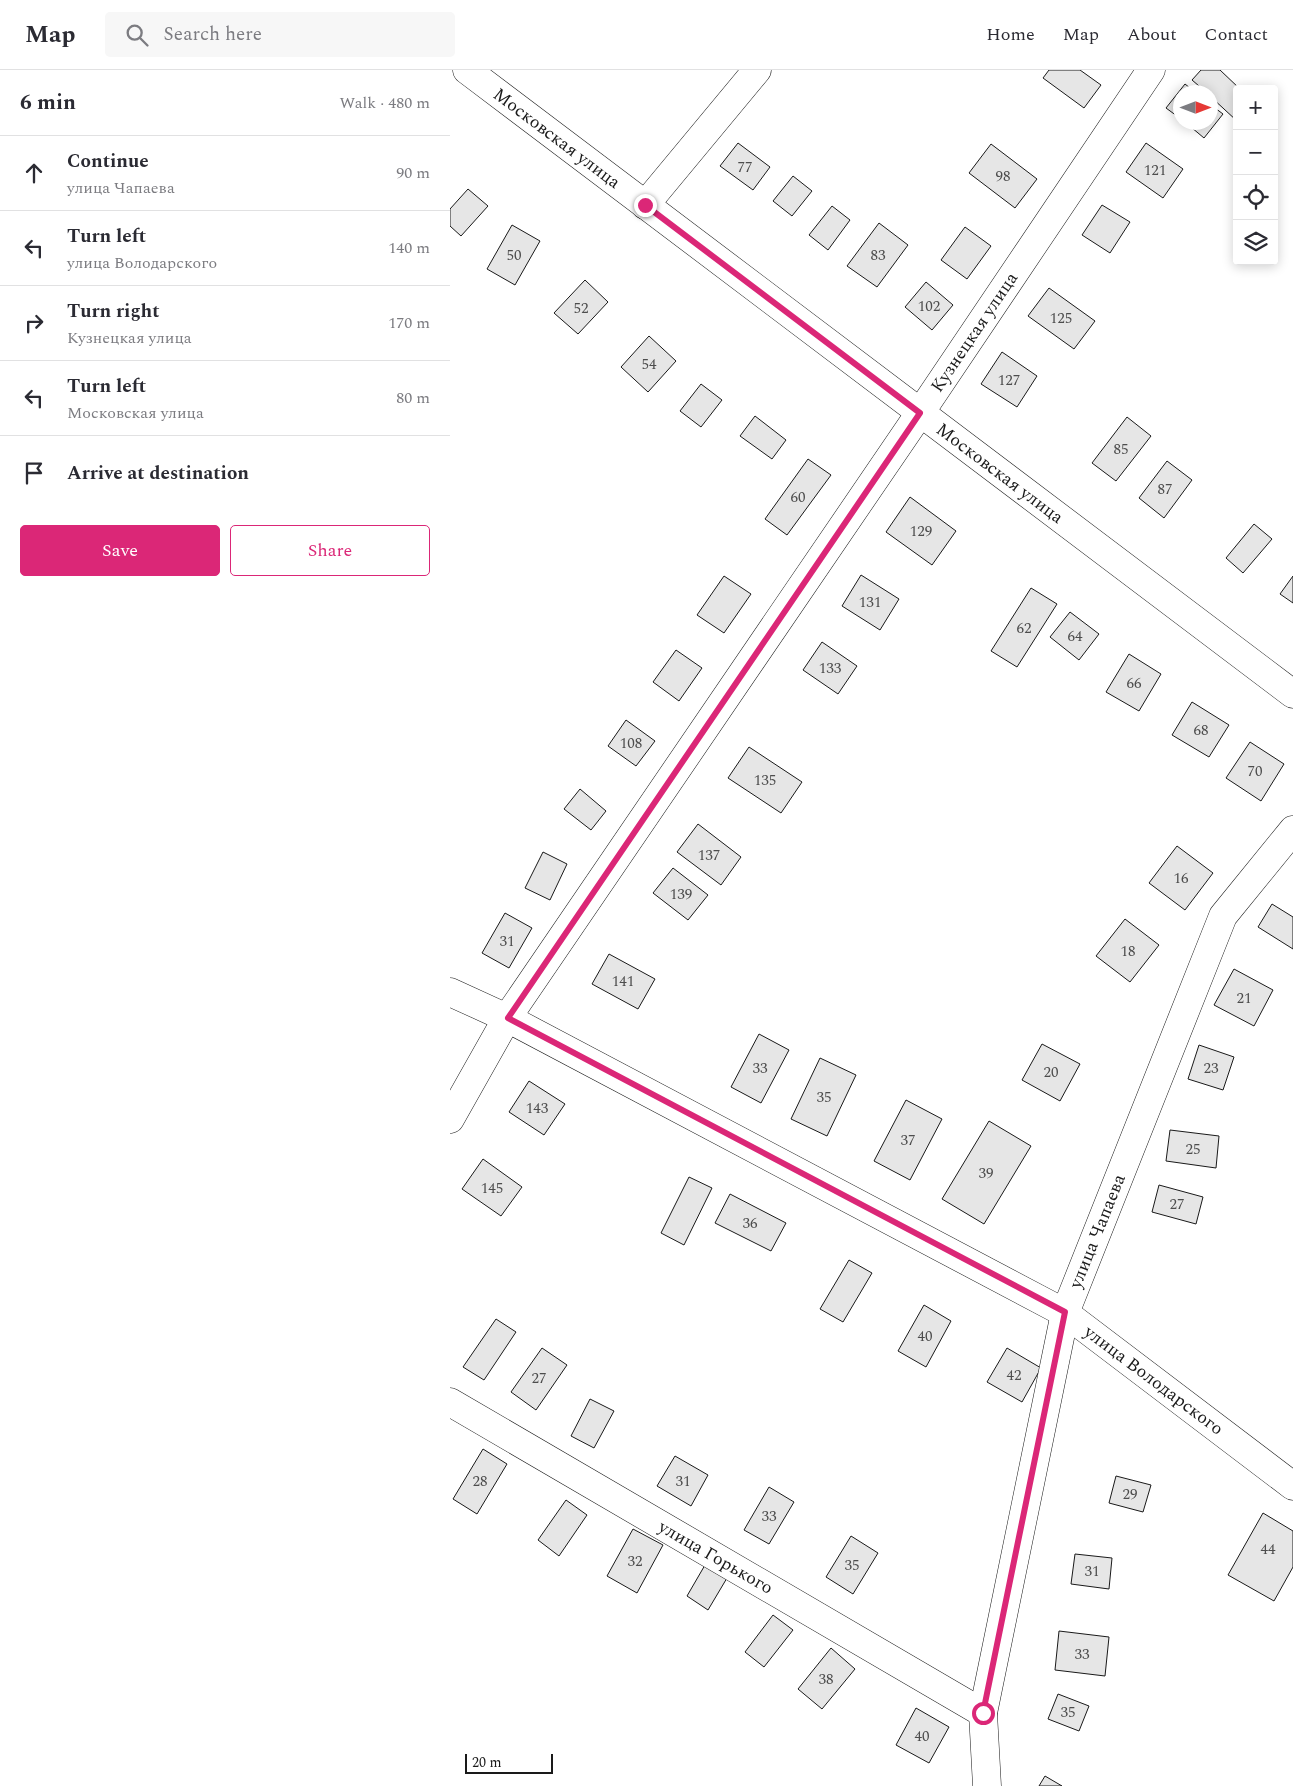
<!DOCTYPE html>
<html lang="en">
<head>
<meta charset="utf-8">
<style>
  body { margin:0; font-family:Spectral,serif; background:#f7f7f7; color:#2b2b33 }
  .controls { position:absolute; right:15px; top:15px; display:grid; overflow:hidden; border-radius:5px; box-shadow:0 2px 12px #0003 }
  .controls button { width:45px; height:45px; display:grid; place-items:center; padding:0; border:0; border-bottom:1px solid #e1e1e2; background:#fff; color:#2b2b33; font:25px sans-serif }
  .compass { position:absolute; left:723px; top:15px; width:45px; height:45px; border-radius:50%; background:#fff; box-shadow:0 2px 12px #0003; rotate:90deg }
  .scale { position:absolute; left:15px; bottom:12px; width:88px; box-sizing:border-box; padding-left:5px; border:2px solid #1a1a1a; border-top:0; font-size:14px; line-height:18px; white-space:nowrap; color:#1a1a1a; -webkit-text-stroke:4px #fff; paint-order:stroke }
  .stop { position:absolute; width:15px; height:15px; margin:-11px; border:4px solid #db2777; border-radius:50%; background:#fff }
  .stop.end { background:#db2777; border-color:#fff; box-shadow:0 1px 5px #0008 }
  .list { margin:0; padding:0; list-style:none }
  h2 { display:flex; justify-content:space-between; align-items:center; height:65px; margin:0; padding:0 20px; font-size:21px }
  h2 small { font-size:16px; font-weight:400; color:#7c7c81 }
  .list li { display:grid; grid-template-columns:32px 1fr auto; gap:15px; align-items:center; box-sizing:border-box; height:75px; padding:0 20px; border-top:1px solid #e1e1e2 }
  .list b { display:block; font-size:19px; white-space:nowrap }
  .list p { margin:0; font-size:16px; white-space:nowrap; color:#7c7c81 }
  .list em { font-size:16px; font-style:normal; color:#7c7c81 }
  .actions { display:flex; gap:10px; padding:15px 20px }
  .actions a { flex:1; padding:11px 0; border:1px solid #db2777; border-radius:5px; text-align:center; font-size:18px; color:#db2777 }
  .actions .main { background:#db2777; color:#fff }
  .icon { flex:none; width:28px; height:28px; fill:none; stroke:currentColor; stroke-width:2; stroke-linecap:round; stroke-linejoin:round }
  .map { position:relative; flex:none; width:843px; height:1716px; overflow:hidden }
  header { display:flex; align-items:center; gap:30px; box-sizing:border-box; height:70px; padding:0 25px; background:#fff; border-bottom:1px solid #e1e1e2 }
  header strong { font-size:24px }
  nav { display:flex; gap:28px; margin-inline-start:auto; font-size:18px }
  .search { width:350px; height:45px; background:#f7f7f7; display:flex; align-items:center; gap:12px; box-sizing:border-box; padding:0 18px; border-radius:5px; color:#7c7c81; font-size:19px }
  main { display:flex }
  aside { flex:1; background:#fff }
  .map>svg:first-child { display:block }
  .building { fill:#e6e6e6; stroke:#1a1a1a }
  .lines { fill:none; stroke-linecap:round; stroke-linejoin:round }
  .minor-casing { stroke:#1a1a1a; stroke-width:29 }
  .minor { stroke:#fff; stroke-width:28 }
  .route { stroke:#db2777; stroke-width:6 }
  .labels { text-anchor:middle; stroke-width:4; stroke-linejoin:round; paint-order:stroke }
  .number-label { font-size:15px; fill:#4d4d4d }
  .street-label { font-size:18px; fill:#1a1a1a; stroke:#fff }
</style>
</head>
<body>
<header>
<strong>Map</strong>
<div class="search"><svg class="icon" aria-label="search" viewBox="0 0 24 24"><circle cx="10" cy="10" r="6"/><path d="M15 15l6 6"/></svg>Search here</div>
<nav><a>Home</a><a>Map</a><a>About</a><a>Contact</a></nav>
</header>
<main>
<aside>
<h2>6 min<small>Walk · 480 m</small></h2>
<ul class="list">
<li><svg class="icon" aria-label="ahead" viewBox="0 0 24 24"><path d="M12 20V5M6 11l6-6 6 6"/></svg><div><b>Continue</b><p>улица Чапаева</p></div><em>90 m</em></li>
<li><svg class="icon" aria-label="left" viewBox="0 0 24 24"><path d="M17 20v-9H6M10 6l-5 5 5 5"/></svg><div><b>Turn left</b><p>улица Володарского</p></div><em>140 m</em></li>
<li><svg class="icon" aria-label="right" viewBox="0 0 24 24"><path d="M7 20v-9h11M14 6l5 5-5 5"/></svg><div><b>Turn right</b><p>Кузнецкая улица</p></div><em>170 m</em></li>
<li><svg class="icon" aria-label="left" viewBox="0 0 24 24"><path d="M17 20v-9H6M10 6l-5 5 5 5"/></svg><div><b>Turn left</b><p>Московская улица</p></div><em>80 m</em></li>
<li><svg class="icon" aria-label="arrive" viewBox="0 0 24 24"><path d="M6 21V4h12l-3 4 3 4H6"/></svg><div><b>Arrive at destination</b></div></li>
</ul>
<div class="actions"><a class="main">Save</a><a>Share</a></div>
</aside>
<div class="map">
<svg width="843" height="1716" viewBox="0 0 843 1716">
  <rect width="100%" height="100%" fill="#fff"/>
  <g class="building">
    <path d="M599 0H630L651 15 634 38 593 8Z"/>
    <path d="M751 0H770L790 19H787V51L761 27V22H756L742 10Z"/>
    <path d="M735 14 745 22H731V49L716 38Z"/>
    <path d="M761 35 773 44 754 68 735 52H761Z"/>
    <path d="M288 73 320 97 303 120 270 96Z"/>
    <path d="M696 73 733 99 713 128 676 102Z"/>
    <path d="M541 74 587 109 565 138 519 103Z"/>
    <path d="M343 106 362 121 342 146 323 131Z"/>
    <path d="M18 119 38 136 11 166 0 156V139Z"/>
    <path d="M652 135 680 152 660 183 632 165Z"/>
    <path d="M382 136 400 150 378 180 359 165Z"/>
    <path d="M429 153 458 175 427 217 397 196Z"/>
    <path d="M62 155 90 171 65 215 37 199Z"/>
    <path d="M515 157 541 176 517 209 491 190Z"/>
    <path d="M135 210 158 232 128 264 104 243Z"/>
    <path d="M476 212 503 235 482 260 455 237Z"/>
    <path d="M599 218 645 251 624 279 578 246Z"/>
    <path d="M199 266 226 291 198 322 171 297Z"/>
    <path d="M552 282 587 306 567 337 531 314Z"/>
    <path d="M251 314 272 330 251 357 230 341Z"/>
    <path d="M305 346 336 370 322 389 290 366Z"/>
    <path d="M677 347 701 366 666 411 642 393Z"/>
    <path d="M358 389 381 405 337 465 315 449Z"/>
    <path d="M717 391 742 410 714 448 689 428Z"/>
    <path d="M460 427 506 461 482 495 436 462Z"/>
    <path d="M804 454 822 469 793 503 776 488Z"/>
    <path d="M411 505 449 529 430 560 392 536Z"/>
    <path d="M274 506 301 524 274 563 247 545Z"/>
    <path d="M843 506V533L830 524Z"/>
    <path d="M581 518 607 534 567 597 541 581Z"/>
    <path d="M620 542 649 564 629 590 600 567Z"/>
    <path d="M372 572 407 596 388 624 353 600Z"/>
    <path d="M226 580 252 598 229 631 203 612Z"/>
    <path d="M679 584 711 604 689 641 656 622Z"/>
    <path d="M742 632 779 655 759 687 722 665Z"/>
    <path d="M176 650 205 671 186 696 158 676Z"/>
    <path d="M800 672 834 694 811 731 776 708Z"/>
    <path d="M299 677 352 712 331 743 278 708Z"/>
    <path d="M130 719 156 741 141 760 114 739Z"/>
    <path d="M248 754 291 787 271 815 227 782Z"/>
    <path d="M727 776 763 803 735 840 699 813Z"/>
    <path d="M93 782 117 794 100 830 75 818Z"/>
    <path d="M223 798 258 825 238 850 203 823Z"/>
    <path d="M822 834 843 847V879L808 857Z"/>
    <path d="M55 843 82 858 59 898 32 883Z"/>
    <path d="M675 849 709 875 680 912 646 886Z"/>
    <path d="M159 884 205 909 188 939 142 914Z"/>
    <path d="M784 899 823 920 804 956 764 935Z"/>
    <path d="M309 964 339 980 311 1033 281 1017Z"/>
    <path d="M592 974 630 994 610 1031 572 1010Z"/>
    <path d="M749 975 784 987 773 1020 738 1009Z"/>
    <path d="M370 988 406 1005 377 1066 341 1049Z"/>
    <path d="M79 1011 115 1034 94 1065 59 1042Z"/>
    <path d="M456 1030 492 1049 460 1110 424 1091Z"/>
    <path d="M539 1051 581 1076 534 1154 492 1129Z"/>
    <path d="M720 1060 769 1066 766 1098 716 1091Z"/>
    <path d="M33 1089 72 1117 51 1146 12 1119Z"/>
    <path d="M239 1107 262 1118 234 1175 211 1163Z"/>
    <path d="M709 1115 753 1127 746 1154 702 1142Z"/>
    <path d="M280 1124 336 1153 321 1181 265 1153Z"/>
    <path d="M399 1190 422 1203 393 1252 370 1239Z"/>
    <path d="M474 1235 501 1251 476 1297 448 1281Z"/>
    <path d="M46 1249 66 1262 34 1310 13 1297Z"/>
    <path d="M92 1278 117 1295 86 1340 61 1322Z"/>
    <path d="M557 1278 591 1298 572 1332 537 1312Z"/>
    <path d="M140 1329 164 1341 144 1378 121 1366Z"/>
    <path d="M33 1379 57 1394 27 1444 3 1429Z"/>
    <path d="M225 1386 258 1405 241 1436 207 1416Z"/>
    <path d="M666 1406 701 1415 693 1442 659 1433Z"/>
    <path d="M319 1417 344 1432 319 1474 294 1460Z"/>
    <path d="M116 1430 137 1445 109 1486 88 1470Z"/>
    <path d="M813 1443 843 1461V1497L824 1531 778 1505Z"/>
    <path d="M183 1459 213 1475 187 1523 157 1506Z"/>
    <path d="M401 1466 428 1483 403 1524 376 1507Z"/>
    <path d="M625 1484 662 1488 659 1519 621 1514Z"/>
    <path d="M255 1495 277 1508 258 1540 237 1526Z"/>
    <path d="M323 1545 343 1560 314 1597 295 1582Z"/>
    <path d="M609 1561 659 1567 655 1606 605 1600Z"/>
    <path d="M381 1578 405 1599 372 1639 348 1619Z"/>
    <path d="M608 1624 639 1636 629 1661 598 1649Z"/>
    <path d="M466 1638 499 1657 479 1693 446 1675Z"/>
    <path d="M595 1706 612 1716H589Z"/>
  </g>
  <g class="lines">
    <defs>
      <g id="minor">
        <path d="M17 0 843 624"/>
        <path d="M195 135 307 0"/>
        <path d="M0 922 57 948 615 1243 843 1416"/>
        <path d="M0 1049 57 948 470 343 701 0"/>
        <path d="M0 1332 533 1643"/>
        <path d="M537 1716 533 1643 615 1243 773 846 843 760"/>
      </g>
    </defs>
    <use href="#minor" class="minor-casing"/>
    <use href="#minor" class="minor"/>
  </g>
  <g class="lines">
    <path class="route" d="M195 135 470 343 58 948 615 1242 533 1643"/>
  </g>
  <g class="labels">
    <g class="number-label">
      <text x="295" y="102">77</text>
      <text x="705" y="105">121</text>
      <text x="553" y="111">98</text>
      <text x="64" y="190">50</text>
      <text x="428" y="190">83</text>
      <text x="479" y="241">102</text>
      <text x="131" y="243">52</text>
      <text x="611" y="253">125</text>
      <text x="199" y="299">54</text>
      <text x="559" y="315">127</text>
      <text x="671" y="384">85</text>
      <text x="715" y="424">87</text>
      <text x="348" y="432">60</text>
      <text x="471" y="466">129</text>
      <text x="420" y="537">131</text>
      <text x="574" y="563">62</text>
      <text x="625" y="571">64</text>
      <text x="380" y="603">133</text>
      <text x="684" y="618">66</text>
      <text x="751" y="665">68</text>
      <text x="181" y="678">108</text>
      <text x="805" y="706">70</text>
      <text x="315" y="715">135</text>
      <text x="259" y="790">137</text>
      <text x="731" y="813">16</text>
      <text x="231" y="829">139</text>
      <text x="57" y="876">31</text>
      <text x="678" y="886">18</text>
      <text x="173" y="916">141</text>
      <text x="794" y="933">21</text>
      <text x="310" y="1003">33</text>
      <text x="761" y="1003">23</text>
      <text x="601" y="1007">20</text>
      <text x="374" y="1032">35</text>
      <text x="87" y="1043">143</text>
      <text x="458" y="1075">37</text>
      <text x="743" y="1084">25</text>
      <text x="536" y="1108">39</text>
      <text x="42" y="1123">145</text>
      <text x="727" y="1139">27</text>
      <text x="300" y="1158">36</text>
      <text x="475" y="1271">40</text>
      <text x="564" y="1310">42</text>
      <text x="89" y="1313">27</text>
      <text x="30" y="1416">28</text>
      <text x="233" y="1416">31</text>
      <text x="680" y="1429">29</text>
      <text x="319" y="1451">33</text>
      <text x="818" y="1484">44</text>
      <text x="185" y="1496">32</text>
      <text x="402" y="1500">35</text>
      <text x="642" y="1506">31</text>
      <text x="632" y="1589">33</text>
      <text x="376" y="1614">38</text>
      <text x="618" y="1647">35</text>
      <text x="472" y="1671">40</text>
    </g>
    <g class="street-label">
      <text transform="translate(107 68) rotate(37)" y="6">Московская улица</text>
      <text transform="translate(524 262) rotate(-56)" y="6">Кузнецкая улица</text>
      <text transform="translate(550 403) rotate(37)" y="6">Московская улица</text>
      <text transform="translate(647 1161) rotate(-68)" y="6">улица Чапаева</text>
      <text transform="translate(704 1310) rotate(37)" y="6">улица Володарского</text>
      <text transform="translate(266 1487) rotate(30)" y="6">улица Горького</text>
    </g>
  </g>
</svg>
<div class="controls">
<button>+</button>
<button>−</button>
<button><svg class="icon" aria-label="locate" viewBox="0 0 24 24"><circle cx="12" cy="12" r="6"/><path d="M12 2v4M12 18v4M2 12h4M18 12h4"/></svg></button>
<button><svg class="icon" aria-label="layers" viewBox="0 0 24 24"><path d="M12 4l9 5-9 5-9-5zM3 14l9 5 9-5"/></svg></button>
</div>
<svg class="compass" viewBox="-18 -18 36 36"><path d="M0-13l5 13h-10z" fill="#e53935"/><path d="M0 13l5-13h-10z" fill="#7c7c81"/></svg>
<div class="scale">20 m</div>
<div class="stop" style="left:533px;top:1643px"></div>
<div class="stop end" style="left:195px;top:135px"></div>
</div>
</main>
</body>
</html>
